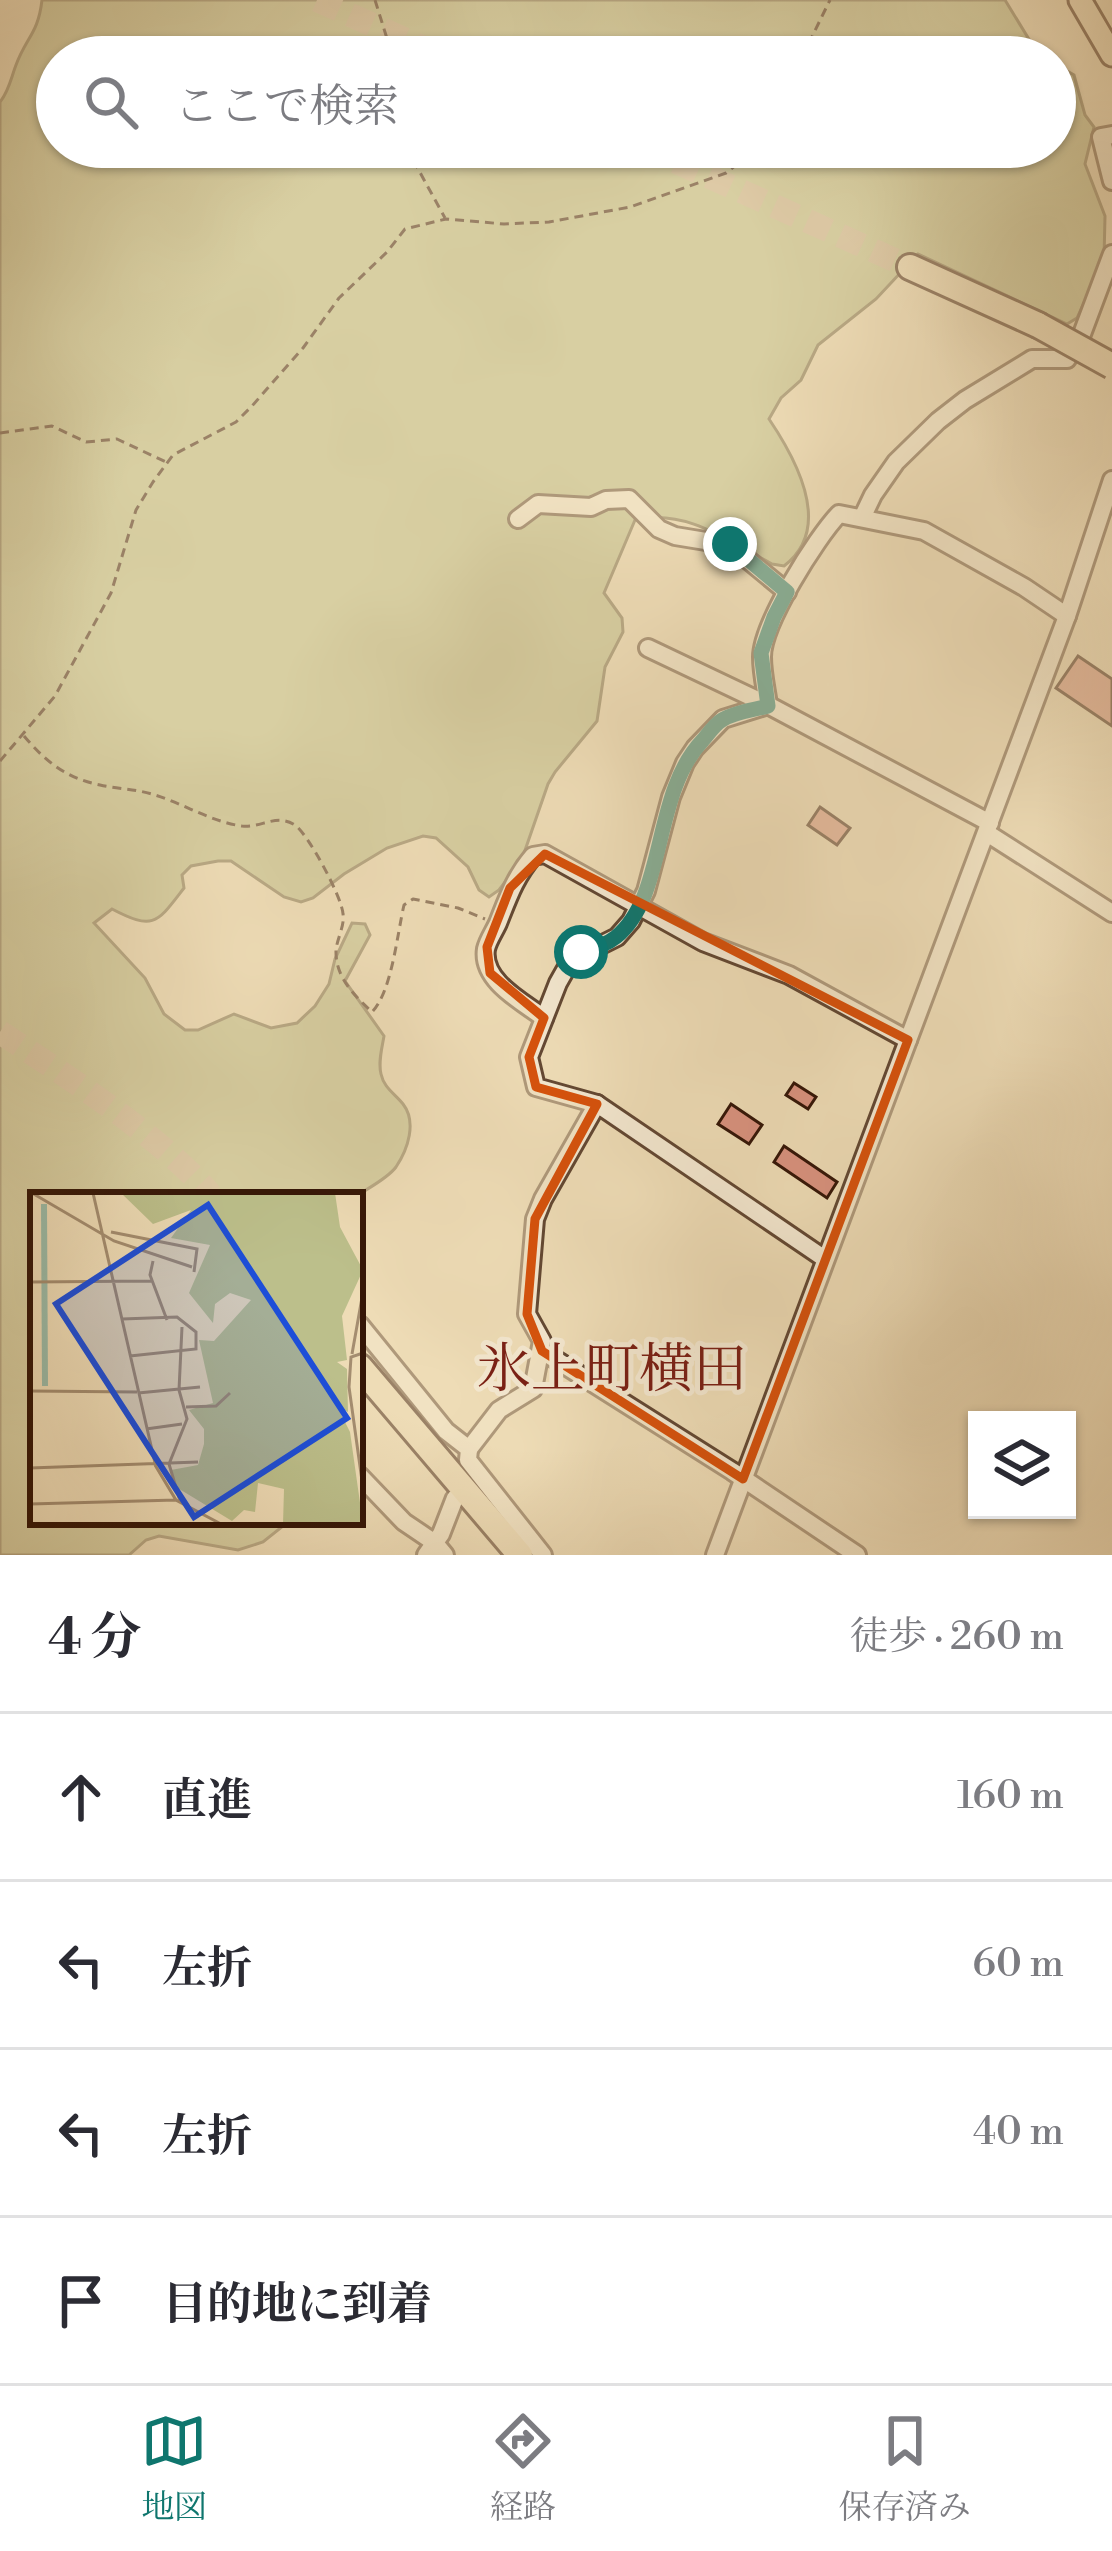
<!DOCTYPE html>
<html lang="ja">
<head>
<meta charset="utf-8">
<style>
  body { margin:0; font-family:"Libre Bodoni","Noto Serif JP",serif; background:#f7f7f7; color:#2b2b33 }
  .controls { position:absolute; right:36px; bottom:36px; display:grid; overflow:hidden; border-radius:0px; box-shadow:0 3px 9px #0004 }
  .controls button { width:108px; height:108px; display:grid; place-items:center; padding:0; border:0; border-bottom:3px solid #e1e1e2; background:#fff; color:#2b2b33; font:60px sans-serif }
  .stop { position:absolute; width:36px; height:36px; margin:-27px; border:9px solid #0f766e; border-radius:50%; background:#fff }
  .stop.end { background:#0f766e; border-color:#fff; box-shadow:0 3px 12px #0008 }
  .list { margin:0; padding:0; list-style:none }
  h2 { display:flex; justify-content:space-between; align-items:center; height:156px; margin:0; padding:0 48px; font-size:51px }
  h2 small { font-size:39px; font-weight:400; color:#7c7c81 }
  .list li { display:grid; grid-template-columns:78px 1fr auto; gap:36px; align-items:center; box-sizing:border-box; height:168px; padding:0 48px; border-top:3px solid #e1e1e2 }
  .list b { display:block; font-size:45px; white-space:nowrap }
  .list em { font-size:39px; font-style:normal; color:#7c7c81 }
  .icon { flex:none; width:66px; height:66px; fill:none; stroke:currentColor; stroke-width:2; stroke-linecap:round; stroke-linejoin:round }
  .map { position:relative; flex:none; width:1112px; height:1555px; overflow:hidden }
  .search { position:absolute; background:#fff; box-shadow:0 3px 9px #0004; left:36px; right:36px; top:36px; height:132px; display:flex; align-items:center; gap:30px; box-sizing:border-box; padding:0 42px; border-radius:66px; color:#7c7c81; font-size:45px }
  .sheet { height:828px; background:#fff }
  nav { display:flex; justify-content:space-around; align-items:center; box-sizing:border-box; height:168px; border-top:3px solid #e1e1e2; background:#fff; font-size:33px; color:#7c7c81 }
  nav a { display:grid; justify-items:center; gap:6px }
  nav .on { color:#0f766e }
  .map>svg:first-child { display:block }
  .green { fill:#bcbf8b; stroke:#786a49; stroke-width:3 }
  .building { fill:#d9927f; stroke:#351607; stroke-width:3 }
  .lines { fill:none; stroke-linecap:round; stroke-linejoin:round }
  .highway-tunnel { stroke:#c9b493; stroke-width:24; stroke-dasharray:24 12; stroke-linecap:butt }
  .minor-casing { stroke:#634833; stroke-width:22 }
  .major-casing { stroke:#351607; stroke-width:27 }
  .highway-casing { stroke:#351607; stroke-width:30 }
  .path { stroke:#351607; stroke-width:3; stroke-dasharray:9 6; stroke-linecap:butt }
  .minor { stroke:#f4e8d0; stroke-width:16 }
  .major { stroke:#eedcb6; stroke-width:21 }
  .highway { stroke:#eedcb6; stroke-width:24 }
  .highway-bridge-casing { stroke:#351607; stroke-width:30; stroke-linecap:butt }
  .highway-bridge { stroke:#eedcb6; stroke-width:24 }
  .route { stroke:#0f766e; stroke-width:15 }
  .marked { fill:none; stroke:#d6520c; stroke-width:9; stroke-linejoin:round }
  .labels { text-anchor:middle; stroke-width:10; stroke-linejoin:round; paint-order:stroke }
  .quarter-label { font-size:54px; fill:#7a1f14; stroke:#f4e8d0 }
  .inset-river { fill:none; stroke:#9bbca8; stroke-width:6 }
  .inset-road { fill:none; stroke:#a48d70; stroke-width:3 }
  .view { fill:#1d4ed8; fill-opacity:0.15; stroke:#1d4ed8; stroke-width:6 }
  .inset-edge { fill:none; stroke:#351607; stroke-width:6 }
</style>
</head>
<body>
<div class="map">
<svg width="1112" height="1555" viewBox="0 0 1112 1555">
  <rect width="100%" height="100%" fill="#eedcb6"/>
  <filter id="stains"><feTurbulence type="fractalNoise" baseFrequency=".00167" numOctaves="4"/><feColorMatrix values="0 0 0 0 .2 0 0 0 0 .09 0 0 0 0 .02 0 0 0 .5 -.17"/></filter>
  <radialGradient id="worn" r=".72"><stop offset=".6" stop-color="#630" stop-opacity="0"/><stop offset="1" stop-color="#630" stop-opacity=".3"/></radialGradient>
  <path class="green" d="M42 0H1005L1038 54 1043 57H57V147H1055V64L1074 75 1085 115 1094 127 1085 164 1105 216 1104 259 1077 318 1067 324 918 254 876 299 818 345 801 380 781 398 769 419C796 459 834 528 784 566L772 564C728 541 686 508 635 520L604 593 622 618 623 632 605 667 597 721 555 772 548 784 522 859 499 890 489 897 479 890 468 867 436 838 423 836 387 848 344 874 313 898 301 902 284 897 231 861H218L191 866 182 875 184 888C157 923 154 931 112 909L94 923 145 978 164 1014 185 1030H198L234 1014 271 1028 297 1023 315 1006 329 984 335 959 352 923 365 924 370 935 345 981 384 1036C382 1048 378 1062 381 1074 384 1088 394 1093 403 1104 417 1122 408 1149 396 1167 388 1178 370 1187 358 1195H33V1522H288L263 1542 238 1550 159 1536 146 1540 129 1555H0V102C9 91 11 78 16 65 27 36 38 34 42 0Z"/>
  <g class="building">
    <path d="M1078 656 1112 679V726L1056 688Z"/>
    <path d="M820 807 850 828 837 845 808 825Z"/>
    <path d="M794 1083 816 1097 808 1109 786 1095Z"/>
    <path d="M731 1104 762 1125 749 1144 718 1124Z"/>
    <path d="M784 1146 837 1182 827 1198 774 1162Z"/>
  </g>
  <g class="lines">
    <g class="highway-tunnel">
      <path d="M317 0 444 57"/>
      <path d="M643 147 910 267"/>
      <path d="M0 1032C67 1077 158 1134 211 1195"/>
    </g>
    <defs>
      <g id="minor">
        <path d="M1112 135 1101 137 1112 181"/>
        <path d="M862 518 873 495 896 462 938 421 965 400 1032 359H1067L1082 334 1112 254"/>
        <path d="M518 519 538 504 591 507 606 500 629 499 659 529 675 536 730 545 787 592"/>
        <path d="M648 648 768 705 990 823"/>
        <path d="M768 705 723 719 695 748 685 763 671 797 646 891 631 921 617 937 571 960 558 983 529 1057 536 1087 597 1104 825 1259"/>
        <path d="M768 705C766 690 762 673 762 657 762 624 816 538 839 514L924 531 1024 587 1067 616"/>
        <path d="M987 833 1112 913"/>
        <path d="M544 1018C523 1002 481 981 486 949 488 940 494 932 498 923 508 898 515 877 533 856L545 854 703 942 789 975 908 1040"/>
        <path d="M360 1325 446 1431 469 1449 468 1460 543 1555"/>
        <path d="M542 1351 732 1471 857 1555"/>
        <path d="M469 1449 499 1410 533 1389 542 1341 527 1314 535 1219 543 1199 597 1104"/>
        <path d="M360 1476 404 1522 435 1543 445 1555"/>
        <path d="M426 1555 441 1534 455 1498"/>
        <path d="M715 1555 1067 616 1112 480"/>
      </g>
      <path id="major" d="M1080 0 1112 55"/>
      <g id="highway">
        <path d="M910 267 1038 325"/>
        <path d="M360 1367 520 1555"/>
      </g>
    </defs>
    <use href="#minor" class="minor-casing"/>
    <use href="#major" class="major-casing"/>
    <use href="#highway" class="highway-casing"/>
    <g class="path">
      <path d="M375 0 389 45V57"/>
      <path d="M802 57 830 0"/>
      <path d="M406 147 445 218"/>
      <path d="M0 433 52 426 86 442 117 439 166 462"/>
      <path d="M24 736C46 762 66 778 100 785 118 789 137 789 155 795 184 804 212 822 242 826 262 828 276 813 295 825 308 834 342 897 343 914 345 925 337 939 336 950 335 977 354 995 372 1012 392 991 397 935 404 905L413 899 458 908 485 919"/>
      <path d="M0 761 55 696 111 593 136 510 153 482 173 455 236 422 252 406 303 348 339 298 387 252 405 229 446 219 504 224 549 222 630 207 726 173 746 157 754 147"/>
    </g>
    <use href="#minor" class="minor"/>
    <use href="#major" class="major"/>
    <use href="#highway" class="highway"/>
    <defs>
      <path id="highway-bridge" d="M1038 325 1112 366"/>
    </defs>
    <use href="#highway-bridge" class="highway-bridge-casing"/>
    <use href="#highway-bridge" class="highway-bridge"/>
  </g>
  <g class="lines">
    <path class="route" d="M581 952C593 949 606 945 616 937 667 896 652 793 703 740 708 734 715 724 722 720 734 712 754 710 768 706L761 653 774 617 787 592 730 544"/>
  </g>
  <path d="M0 0H1112V1555H0ZM545 854 908 1040 743 1479 542 1351 527 1314 535 1219 597 1104 536 1087 529 1057 544 1018 490 973 487 947 510 888Z" fill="#eedcb6" fill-opacity=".55" fill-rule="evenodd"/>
  <path class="marked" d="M545 854 908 1040 743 1479 542 1351 527 1314 535 1219 597 1104 536 1087 529 1057 544 1018 490 973 487 947 510 888Z"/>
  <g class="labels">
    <g class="quarter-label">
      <text x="612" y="1387">氷上町横田</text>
    </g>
  </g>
  <g transform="translate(30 1192)">
    <rect width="333" height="333" fill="#eedcb6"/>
    <path d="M91 1H305L310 35 333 78 312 124 317 168 307 170 317 177 318 220 307 214 320 240 333 332H253L254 297 228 291 225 320 214 318 202 329 146 295 141 278 168 273 174 252V237L159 218 183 211 169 148 184 149 221 108 200 101 185 112 183 131 159 101 180 53 141 46 161 18 123 32Z" fill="#bcbf8b"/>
    <path class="inset-river" d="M14 12 15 194"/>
    <path class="inset-road" d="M2 1 84 49 162 75M63 1 125 271M81 40 167 57 164 80M123 69 120 83 137 128M0 90 122 89M92 127 147 125 166 140V157L100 164M333 161 321 165 319 195 333 296M322 162 333 100M0 199 107 200M108 201 170 195M156 215 186 214 200 201M116 237 152 232M125 273 146 308 191 332M0 276 168 270M150 309 139 272 157 227 149 198 152 135M0 312 146 308"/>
    <path class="view" d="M178 13 317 226 164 325 26 112Z"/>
    <rect width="333" height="333" class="inset-edge"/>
  </g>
  <rect width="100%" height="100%" filter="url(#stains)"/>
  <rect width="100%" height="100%" fill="url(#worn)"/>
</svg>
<div class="controls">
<button><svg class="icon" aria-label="layers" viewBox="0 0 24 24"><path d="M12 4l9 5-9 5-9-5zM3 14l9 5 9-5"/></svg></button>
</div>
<div class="stop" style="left:581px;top:952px"></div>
<div class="stop end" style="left:730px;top:544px"></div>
<div class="search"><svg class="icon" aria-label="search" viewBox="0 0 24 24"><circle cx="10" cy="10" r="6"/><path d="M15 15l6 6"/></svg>ここで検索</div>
</div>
<section class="sheet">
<h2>4 分<small>徒歩 · 260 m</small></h2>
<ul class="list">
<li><svg class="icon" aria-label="ahead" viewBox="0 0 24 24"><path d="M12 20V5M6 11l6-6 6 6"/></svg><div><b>直進</b></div><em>160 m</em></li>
<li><svg class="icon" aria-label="left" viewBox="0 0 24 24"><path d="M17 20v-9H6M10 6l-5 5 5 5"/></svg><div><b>左折</b></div><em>60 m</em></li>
<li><svg class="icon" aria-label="left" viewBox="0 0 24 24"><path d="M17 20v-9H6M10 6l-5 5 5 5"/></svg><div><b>左折</b></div><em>40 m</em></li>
<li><svg class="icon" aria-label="arrive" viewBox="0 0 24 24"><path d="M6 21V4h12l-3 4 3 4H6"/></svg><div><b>目的地に到着</b></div></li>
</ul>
</section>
<nav>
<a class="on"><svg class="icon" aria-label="map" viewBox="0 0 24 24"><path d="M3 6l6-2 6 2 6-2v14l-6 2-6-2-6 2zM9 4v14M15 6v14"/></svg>地図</a>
<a><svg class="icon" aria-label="directions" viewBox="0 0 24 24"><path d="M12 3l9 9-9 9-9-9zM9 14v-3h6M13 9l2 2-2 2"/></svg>経路</a>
<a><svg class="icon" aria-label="saved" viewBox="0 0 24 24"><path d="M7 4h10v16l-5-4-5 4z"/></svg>保存済み</a>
</nav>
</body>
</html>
